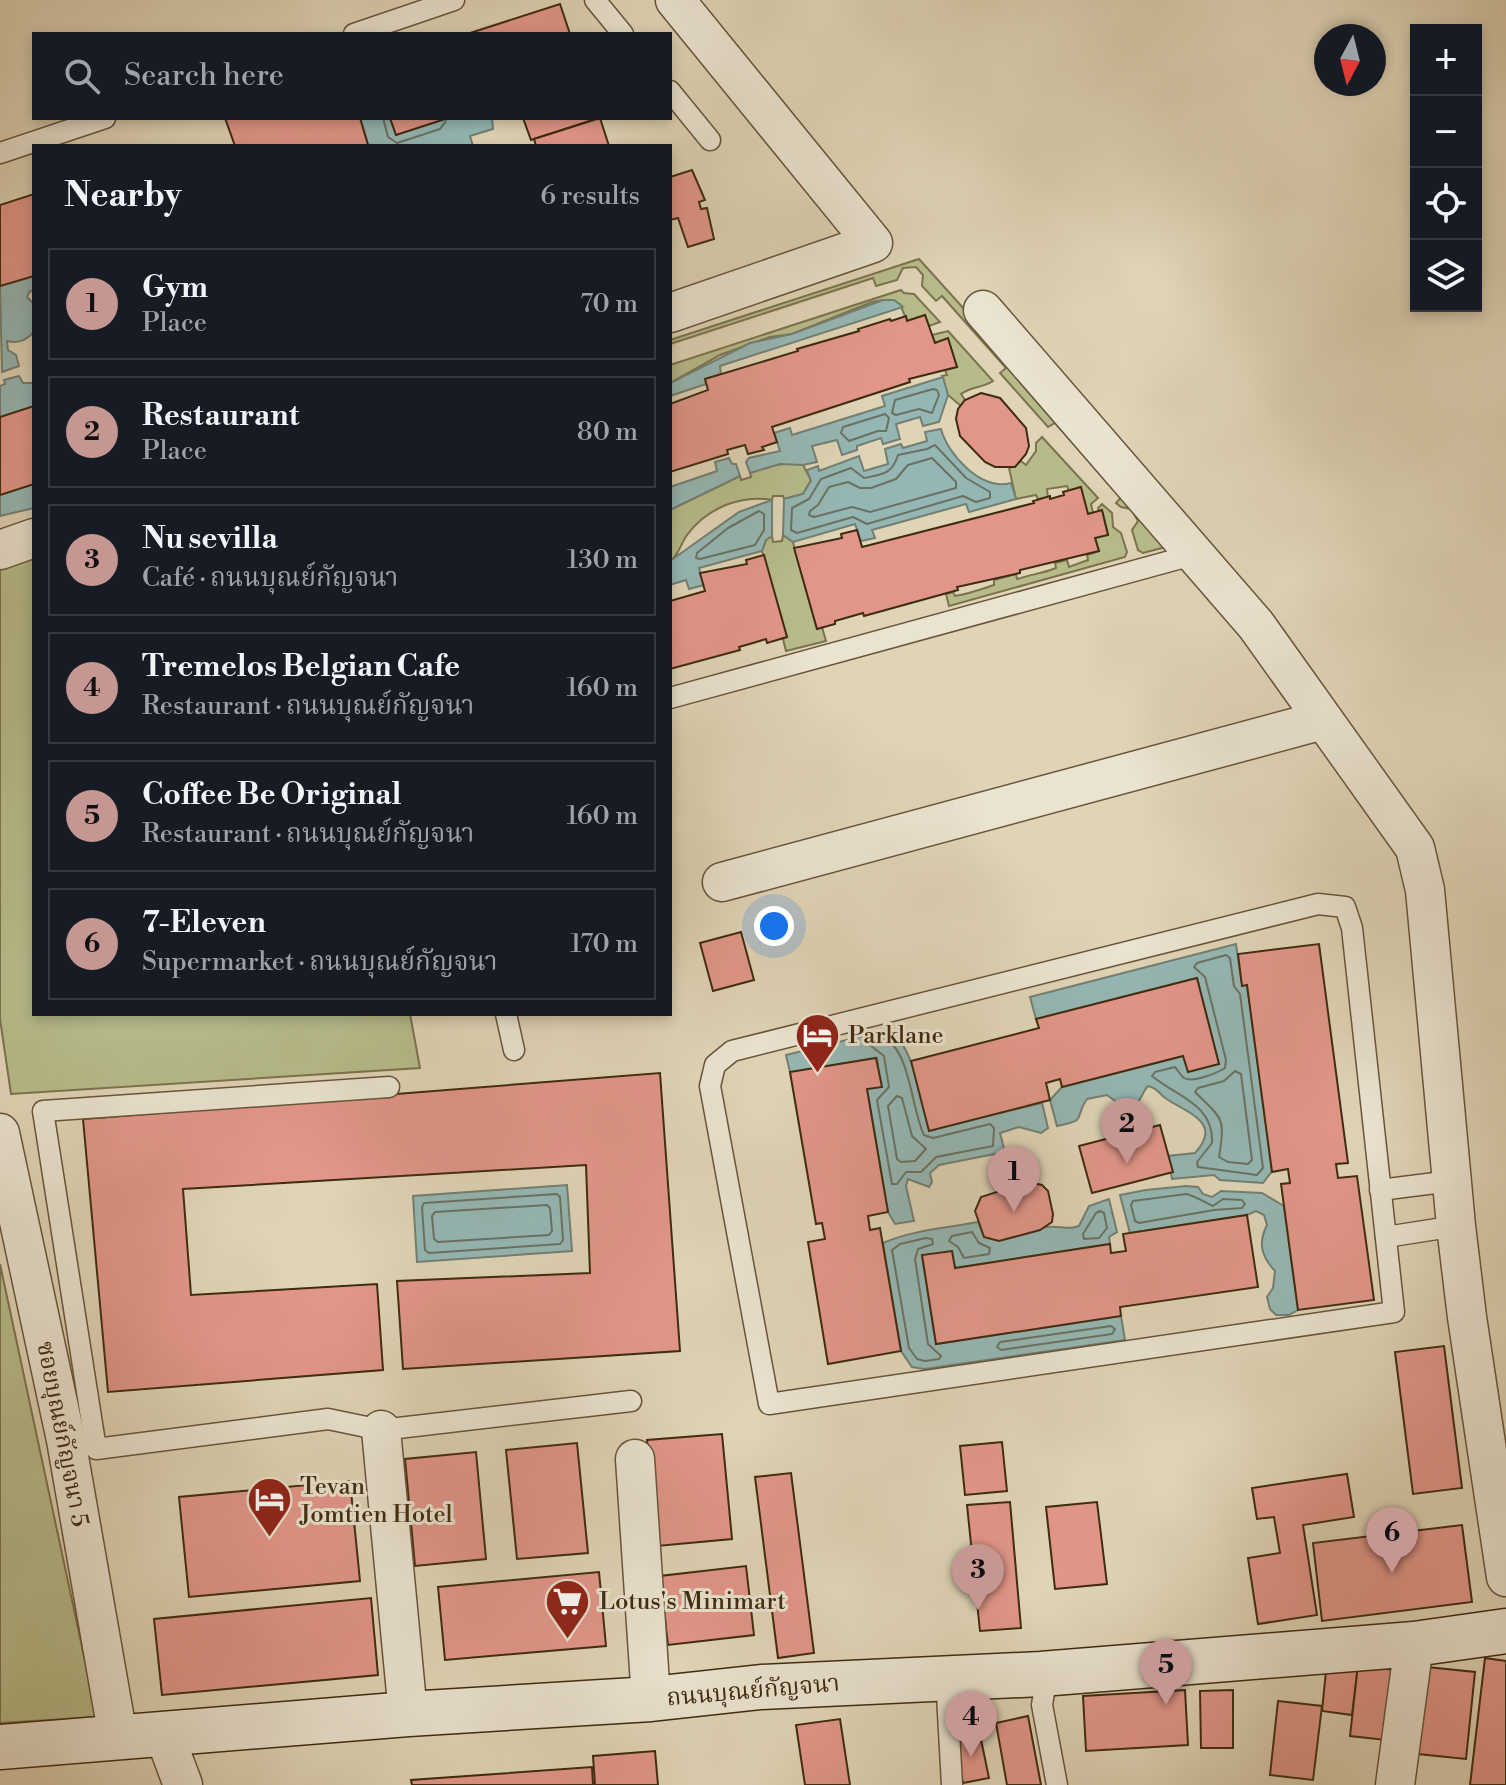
<!DOCTYPE html>
<html lang="en">
<head>
<meta charset="utf-8">
<style>
  body { margin:0; font-family:"Libre Bodoni","Noto Serif Thai",serif; background:#20242c; color:#f1f3f6 }
  .controls { position:absolute; right:24px; top:24px; display:grid; overflow:hidden; border-radius:0px; box-shadow:0 4px 12px #0003 }
  .controls button { width:72px; height:72px; display:grid; place-items:center; padding:0; border:0; border-bottom:2px solid #363941; background:#171b24; color:#f1f3f6; font:40px sans-serif }
  .compass { position:absolute; left:1314px; top:24px; width:72px; height:72px; border-radius:50%; background:#171b24; box-shadow:0 4px 12px #0003; rotate:187deg }
  .you { position:absolute; left:774px; top:926px; width:28px; height:28px; margin:-20px; border:6px solid #fff; border-radius:50%; background:#1a73e8; box-shadow:0 0 0 12px #1a73e833 }
  .badge { display:grid; place-items:center; width:52px; height:52px; border-radius:50%; background:#c59692; color:#111; font-size:26px; font-weight:700 }
  .pin { position:absolute; translate:-50% -66px; filter:drop-shadow(0 2px 4px #0008) }
  .pin::after { content:''; position:absolute; top:42px; width:28px; height:24px; background:inherit; clip-path:polygon(0 0,100% 0,50% 100%) }
  .list { margin:0; padding:0; list-style:none }
  h2 { display:flex; justify-content:space-between; align-items:center; height:104px; margin:0; padding:0 32px; font-size:34px }
  h2 small { font-size:26px; font-weight:400; color:#9ea1a6 }
  .list li { display:grid; grid-template-columns:52px 1fr auto; gap:24px; align-items:center; box-sizing:border-box; height:112px; margin:0 16px 16px; padding:0 16px; border:2px solid #363941; border-radius:0px }
  .list b { display:block; font-size:30px; white-space:nowrap }
  .list p { margin:0; font-size:26px; white-space:nowrap; color:#9ea1a6 }
  .list em { font-size:26px; font-style:normal; color:#9ea1a6 }
  .icon { flex:none; width:44px; height:44px; fill:none; stroke:currentColor; stroke-width:2; stroke-linecap:round; stroke-linejoin:round }
  .map { position:relative; flex:none; width:1506px; height:1785px; overflow:hidden }
  .search { position:absolute; background:#171b24; box-shadow:0 4px 12px #0003; left:32px; top:32px; width:640px; height:88px; display:flex; align-items:center; gap:20px; box-sizing:border-box; padding:0 28px; border-radius:0px; color:#9ea1a6; font-size:30px }
  .panel { position:absolute; background:#171b24; box-shadow:0 4px 12px #0003; left:32px; top:144px; width:640px; height:872px; border-radius:0px }
  .map>svg:first-child { display:block }
  .green { fill:#b7bb8a; stroke:#7b734d; stroke-width:2 }
  .water { fill:#95b7b4; stroke:#737f72; stroke-width:2 }
  .lines { fill:none; stroke-linecap:round; stroke-linejoin:round }
  .shore { stroke:#6a7162; stroke-width:2 }
  .building { fill:#e29689; stroke:#3f2b10; stroke-width:2 }
  .lane-casing { stroke:#67553a; stroke-width:23 }
  .street-casing { stroke:#67553a; stroke-width:41 }
  .secondary-casing { stroke:#3f2b10; stroke-width:47 }
  .lane { stroke:#eae3d0; stroke-width:20 }
  .street { stroke:#eae3d0; stroke-width:38 }
  .secondary { stroke:#eae3d0; stroke-width:44 }
  .labels { text-anchor:middle; stroke-width:6; stroke-linejoin:round; paint-order:stroke }
  .poi-label { font-size:24px; fill:#3f2b10; stroke:#eae3d0; text-anchor:start }
  .street-label { font-size:24px; fill:#3f2b10; stroke:#eae3d0 }
</style>
</head>
<body>
<div class="map">
<svg width="1506" height="1785" viewBox="0 0 1506 1785">
  <rect width="100%" height="100%" fill="#dfd4b6"/>
  <filter id="stains"><feTurbulence type="fractalNoise" baseFrequency=".0025" numOctaves="4"/><feColorMatrix values="0 0 0 0 .2 0 0 0 0 .09 0 0 0 0 .02 0 0 0 .5 -.17"/></filter>
  <radialGradient id="worn" r=".72"><stop offset=".6" stop-color="#630" stop-opacity="0"/><stop offset="1" stop-color="#630" stop-opacity=".3"/></radialGradient>
  <g class="green">
    <path d="M919 259 1168 535 1167 544 1162 548 1143 553 1138 550 1132 530 1138 521 1131 509 1121 507 1116 503 1122 496 1055 423 1048 427 1000 373 1006 368 942 296 936 301 922 286 923 275 916 267 903 268 897 280 876 286 873 278 670 344V340Z"/>
    <path d="M901 290 904 293 914 294 940 322 929 326 925 315 907 321 900 304 883 300 872 302 792 334 770 337 720 355 670 383V365Z"/>
    <path d="M948 331 993 381C983 388 971 386 961 394L965 400 961 406 948 395 942 376 947 375 945 370 957 367 948 339 935 343 932 335Z"/>
    <path d="M1042 437 1098 498 1091 504 1093 513 1088 514 1080 487 1069 491 1067 486 1047 489 1048 497 1038 499 1036 495 1016 499 1009 468 1015 466 1021 461 1026 465 1036 451V443Z"/>
    <path d="M791 463 803 465 811 480 803 494 784 499 783 496H773L772 500C740 494 706 509 687 535 681 543 679 555 670 561V510L740 476 741 480 751 477 750 473 769 466Z"/>
    <path d="M1102 504 1112 513 1113 527 1121 533 1127 552 1125 557 949 606 946 594 953 592 955 596C969 594 982 589 994 585V580L1016 574 1017 579C1029 575 1044 573 1056 568L1055 563 1067 560 1069 567 1088 560 1087 555 1099 551 1095 538 1108 534 1102 511H1099L1098 508Z"/>
    <path d="M783 535 793 542 817 629 822 627 826 641 786 651 783 639 787 637 762 551 766 540 772 536 773 542 782 541Z"/>
    <path d="M34 558V1014H410L420 1068 11 1094 0 1019V569Z"/>
    <path d="M0 1264 97 1717 0 1723Z"/>
  </g>
  <g class="water">
    <path d="M360 118H390L396 135 448 118H492L493 129 470 136 473 146H364L368 144Z"/>
    <path d="M34 276V292L30 291 27 297 34 304V332C26 340 19 344 7 341L8 350 16 355 19 366 2 372 0 286Z"/>
    <path d="M883 300H894L903 307 720 366 721 374 705 379 706 384 670 396V383L750 343 792 334Z"/>
    <path d="M19 376 23 383H32L34 380V406L0 417V386L5 384 4 380Z"/>
    <path d="M943 377 948 395 939 422 923 426 920 417 896 424 900 439 883 444 881 438 857 446V450L842 455 837 440 812 446 817 462 803 465 780 464 750 473 746 462 749 458 780 451 774 433 790 428 792 435 885 406 882 396Z"/>
    <path d="M941 429C948 455 981 491 1011 483L1016 499 969 512 966 504 872 530 875 538 861 541 855 524 793 542 783 535 784 499 803 494 811 481 807 470 818 466 819 471 859 456 864 471 888 464 885 449 901 444 903 448 927 441 925 432Z"/>
    <path d="M729 458 732 464H736L740 476 670 510V487L717 471 715 462Z"/>
    <path d="M34 484V508L0 516V495Z"/>
    <path d="M772 500V536L766 540 762 551 699 568 704 585 689 589 686 580 670 585V561L739 512Z"/>
    <path d="M1236 944 1242 985H1247L1272 1171 1263 1183 1220 1180 1214 1175 1172 1179 1168 1156 1195 1153C1225 1121 1183 1112 1164 1097 1158 1092 1157 1088 1148 1086 1143 1091 1142 1098 1137 1103 1128 1112 1115 1101 1107 1095L1087 1099C1073 1118 1089 1120 1057 1126L1050 1100 1062 1087 1183 1056 1219 1064 1197 978 1036 1019 1030 997Z"/>
    <path d="M887 1030C913 1041 923 1104 930 1130L1042 1103 1048 1128 1041 1133 1019 1127 1000 1133 1005 1152 939 1165 930 1173 932 1182 929 1187 908 1179 906 1186 914 1221 895 1224 888 1212 867 1089 881 1087 877 1058 790 1072 786 1055Z"/>
    <path d="M567 1185 572 1251 417 1262 413 1196Z"/>
    <path d="M1186 1186 1198 1187 1203 1194 1212 1197 1221 1191 1262 1193 1284 1206 1298 1310 1289 1315H1276L1270 1309 1267 1297 1273 1288 1275 1271C1261 1256 1258 1243 1267 1225L1264 1215 1256 1211 1247 1215 1130 1233 1120 1195 1146 1190Z"/>
    <path d="M1109 1199 1117 1232 1109 1237 1110 1244 955 1268 952 1251 922 1256 936 1344 1121 1316 1125 1340 924 1369 912 1367 901 1351 883 1243C913 1230 946 1228 978 1222L984 1237C1006 1245 1026 1231 1047 1227 1059 1225 1068 1231 1079 1226L1089 1206Z"/>
  </g>
  <g class="lines">
    <g class="shore">
      <path d="M383 118 388 137 397 143 440 129 446 121"/>
      <path d="M933 389 937 390 939 395 932 413 919 409 896 415 892 413 895 400Z"/>
      <path d="M885 414 889 418 886 431H878L849 441 841 433 843 427Z"/>
      <path d="M935 445 966 478 990 492V498L976 502 963 496 867 524 853 517 797 533 791 530 792 508 809 499 821 479 851 468 864 478C884 474 892 474 898 455L927 449Z"/>
      <path d="M932 458 956 482V488L870 512 852 507 814 517 809 515 810 511 818 505 829 487 848 482 860 488H871L896 479 908 465Z"/>
      <path d="M759 511 764 514V530L755 545 700 559 696 558 697 553 728 528Z"/>
      <path d="M1226 955 1230 958 1234 986 1240 994 1263 1168 1257 1175 1198 1167 1197 1162 1212 1143C1214 1104 1177 1097 1152 1076L1155 1072 1175 1067C1178 1070 1180 1075 1184 1078 1193 1083 1217 1073 1225 1068L1226 1060 1205 977 1194 967 1197 963Z"/>
      <path d="M885 1039C910 1050 912 1112 924 1135L933 1138 990 1124 994 1128 993 1146 936 1157 921 1172H906L897 1184H892L877 1100 889 1087 884 1056 871 1046 873 1042Z"/>
      <path d="M1235 1071 1241 1074 1252 1160 1248 1164 1228 1162 1219 1157C1226 1117 1222 1119 1195 1092L1198 1088 1224 1081Z"/>
      <path d="M897 1096 902 1098 912 1136 926 1149 915 1161 901 1162 897 1159 888 1106Z"/>
      <path d="M557 1194 560 1197 563 1240 560 1244 429 1253 425 1250 422 1207 424 1203Z"/>
      <path d="M1186 1194C1193 1195 1206 1203 1213 1206L1223 1199 1242 1200 1245 1204 1242 1208 1214 1210 1139 1223 1135 1221 1131 1205 1133 1201Z"/>
      <path d="M547 1205 550 1208 552 1231 549 1235 438 1242 434 1239 432 1216 435 1212Z"/>
      <path d="M1100 1211 1104 1213 1107 1228 1099 1238 1084 1239 1083 1234 1096 1213Z"/>
      <path d="M972 1232 979 1243 990 1248 989 1254 964 1258 958 1247 949 1241 952 1236Z"/>
      <path d="M926 1238 932 1239 933 1244 918 1249 915 1259 928 1344 941 1356 939 1359 925 1361 917 1359 909 1348 892 1250 900 1244Z"/>
      <path d="M1111 1326 1115 1329 1112 1334 1001 1350 997 1347 1000 1342Z"/>
    </g>
  </g>
  <g class="building">
    <path d="M560 4 570 34H467Z"/>
    <path d="M225 118H360L368 145 235 146Z"/>
    <path d="M390 118H448L396 135Z"/>
    <path d="M523 118H599L531 140Z"/>
    <path d="M600 118 609 146H536L534 139Z"/>
    <path d="M692 170 705 200 699 202 701 209 707 208 714 239 688 247 678 218 670 220V177Z"/>
    <path d="M34 194V276L0 286V205Z"/>
    <path d="M925 315 935 343 948 338 957 367 909 379 910 382 772 427 777 442 762 447 764 450 748 454 745 445 727 450 728 454 670 472V404L708 390 705 379 798 351 797 349 859 331 858 329 890 319 891 321 906 316 907 321Z"/>
    <path d="M981 393 1000 398 1026 428 1029 446 1026 454 1015 467H995L985 462 960 436 956 419 958 409 965 400Z"/>
    <path d="M34 406V484L0 495V417Z"/>
    <path d="M1081 487 1088 514 1102 510 1108 535 1095 538 1099 551 1020 570V573L957 587 958 590 864 616 863 613 835 621V624L817 629 794 548 842 538 841 534 857 530 862 547 1034 503 1033 501 1050 496V499L1064 495 1063 492Z"/>
    <path d="M764 555 787 637 767 643 766 639 753 643 739 647 740 650 670 669V601L705 591 700 573 747 564 746 560Z"/>
    <path d="M741 932 754 980 713 991 700 943Z"/>
    <path d="M1319 944 1348 1163 1336 1164 1338 1178 1357 1176 1374 1300 1298 1310 1281 1184 1290 1183 1288 1169 1272 1172 1247 985 1242 986 1238 954Z"/>
    <path d="M1197 978 1219 1064 1188 1072 1183 1056 1062 1087 1060 1079 1046 1083 1050 1100 929 1131 911 1061 1039 1028 1036 1019Z"/>
    <path d="M876 1058 882 1087 867 1089 888 1212 868 1216 870 1230 880 1228 901 1351 828 1364 808 1242 825 1239 822 1223 816 1224 790 1072Z"/>
    <path d="M660 1073 680 1351 403 1369 397 1281 590 1273 586 1165 183 1189 191 1295 377 1284 383 1370 108 1392 83 1119Z"/>
    <path d="M1160 1125 1173 1172 1092 1193 1079 1146Z"/>
    <path d="M1028 1182 1042 1185 1048 1191 1053 1214 1052 1222 1040 1230 999 1241 984 1237 975 1211 981 1197Z"/>
    <path d="M1247 1215 1258 1287 1120 1307 1121 1316 936 1344 922 1255 952 1251 955 1268 1110 1244 1111 1253 1126 1251 1123 1234Z"/>
    <path d="M1444 1346 1462 1488 1413 1494 1395 1352Z"/>
    <path d="M722 1434 732 1539 657 1546 647 1440Z"/>
    <path d="M1002 1442 1007 1491 965 1495 960 1446Z"/>
    <path d="M577 1443 588 1553 517 1559 506 1450Z"/>
    <path d="M476 1452 486 1559 415 1566 405 1459Z"/>
    <path d="M791 1473 814 1653 778 1658 755 1477Z"/>
    <path d="M1347 1474 1354 1517 1303 1525 1317 1615 1258 1624 1248 1558 1280 1553 1274 1517 1257 1519 1252 1488Z"/>
    <path d="M350 1481 360 1581 189 1597 179 1497Z"/>
    <path d="M1010 1502 1021 1628 980 1631 967 1505Z"/>
    <path d="M1097 1502 1107 1584 1055 1589 1046 1507Z"/>
    <path d="M1462 1525 1472 1602 1322 1621 1313 1543Z"/>
    <path d="M746 1566 754 1635 668 1645 660 1576Z"/>
    <path d="M599 1572 606 1646 445 1660 438 1587Z"/>
    <path d="M371 1598 378 1675 162 1695 154 1619Z"/>
    <path d="M1485 1658 1506 1661V1785H1470Z"/>
    <path d="M1327 1661 1358 1665 1352 1715 1322 1711Z"/>
    <path d="M1358 1665 1394 1670 1386 1740 1350 1736Z"/>
    <path d="M1417 1666 1475 1672 1466 1759 1408 1753Z"/>
    <path d="M1185 1690 1188 1745 1086 1751 1083 1696Z"/>
    <path d="M1233 1690V1748H1201L1200 1691Z"/>
    <path d="M1278 1701 1322 1706 1313 1780 1270 1775Z"/>
    <path d="M1028 1716 1041 1785H1007L996 1723Z"/>
    <path d="M840 1719 850 1785H805L796 1725Z"/>
    <path d="M979 1730 989 1778 963 1783 952 1736Z"/>
    <path d="M655 1751 658 1785H595L593 1756Z"/>
    <path d="M592 1767 593 1785H412L411 1780Z"/>
  </g>
  <g class="lines">
    <defs>
      <g id="lane">
        <path d="M595 0 623 34"/>
        <path d="M354 34 454 0"/>
        <path d="M670 91 710 140"/>
        <path d="M0 153 105 118"/>
        <path d="M670 698 1196 554"/>
        <path d="M1318 904 1345 907 1352 928 1394 1312 769 1404 710 1086 715 1065 732 1051Z"/>
        <path d="M506 1014 514 1050"/>
        <path d="M389 1087 43 1111 96 1449 328 1419 381 1430 631 1401"/>
        <path d="M1380 1190 1451 1181"/>
        <path d="M1386 1237 1456 1226"/>
        <path d="M1047 1674 1042 1705 1057 1785"/>
        <path d="M946 1677 952 1785"/>
      </g>
      <g id="street">
        <path d="M983 310 1256 625 1415 848 1425 890 1456 1226 1467 1317 1506 1577"/>
        <path d="M670 313 873 243 675 0"/>
        <path d="M0 550 34 538"/>
        <path d="M722 882 1323 720"/>
        <path d="M0 1133 66 1440 118 1737"/>
        <path d="M381 1430 408 1714"/>
        <path d="M635 1459 651 1699"/>
        <path d="M164 1734 183 1785"/>
        <path d="M1395 1785 1414 1644"/>
      </g>
      <path id="secondary" d="M0 1747 408 1714 651 1699 761 1687 1041 1674 1414 1644 1506 1631"/>
    </defs>
    <use href="#lane" class="lane-casing"/>
    <use href="#street" class="street-casing"/>
    <use href="#secondary" class="secondary-casing"/>
    <use href="#lane" class="lane"/>
    <use href="#street" class="street"/>
    <use href="#secondary" class="secondary"/>
  </g>
  <defs>
    <symbol id="hotel-pin" viewBox="-11 -11 22 30"><path d="M0 17L-7.5 6A9.5 9.5 0 1 1 7.5 6Z" fill="#8f2418" stroke="#eae3d0"/><path d="M-6-4.5h1.5V1H6V5H4.5V3h-9V5H-6ZM-4 0a1.8 1.8 0 1 1 3.6 0ZM.5 0V-2.5h3Q6-2.5 6 0Z" fill="#fff"/></symbol>
    <symbol id="supermarket-pin" viewBox="-11 -11 22 30"><path d="M0 17L-7.5 6A9.5 9.5 0 1 1 7.5 6Z" fill="#8f2418" stroke="#eae3d0"/><path d="M-6-5.5h2.5l.6 2H6L4.5 2H-2.5L-4.4-4H-6ZM-1.5 3.2a1.3 1.3 0 1 0 .1 0ZM3 3.2a1.3 1.3 0 1 0 .1 0Z" fill="#fff"/></symbol>
  </defs>
  <g fill-rule="evenodd">
    <use href="#hotel-pin" x="792" y="1010" width="51" height="69"/>
    <use href="#hotel-pin" x="244" y="1474" width="51" height="69"/>
    <use href="#supermarket-pin" x="542" y="1576" width="51" height="69"/>
  </g>
  <g class="labels">
    <g class="poi-label">
      <text x="848" y="1043">Parklane</text>
      <text x="300" y="1494">Tevan<tspan x="300" dy="28">Jomtien Hotel</tspan></text>
      <text x="599" y="1609">Lotus's Minimart</text>
    </g>
    <g class="street-label">
      <text transform="translate(63 1434) rotate(79)" y="8">ซอยบุณย์กัญจนา 5</text>
      <text transform="translate(753 1690) rotate(-5)" y="8">ถนนบุณย์กัญจนา</text>
    </g>
  </g>
  <rect width="100%" height="100%" filter="url(#stains)"/>
  <rect width="100%" height="100%" fill="url(#worn)"/>
</svg>
<div class="controls">
<button>+</button>
<button>−</button>
<button><svg class="icon" aria-label="locate" viewBox="0 0 24 24"><circle cx="12" cy="12" r="6"/><path d="M12 2v4M12 18v4M2 12h4M18 12h4"/></svg></button>
<button><svg class="icon" aria-label="layers" viewBox="0 0 24 24"><path d="M12 4l9 5-9 5-9-5zM3 14l9 5 9-5"/></svg></button>
</div>
<svg class="compass" viewBox="-18 -18 36 36"><path d="M0-13l5 13h-10z" fill="#e53935"/><path d="M0 13l5-13h-10z" fill="#9ea1a6"/></svg>
<div class="you"></div>
<div class="pin badge" style="left:1014px;top:1212px">1</div>
<div class="pin badge" style="left:1127px;top:1164px">2</div>
<div class="pin badge" style="left:978px;top:1610px">3</div>
<div class="pin badge" style="left:971px;top:1757px">4</div>
<div class="pin badge" style="left:1166px;top:1705px">5</div>
<div class="pin badge" style="left:1392px;top:1573px">6</div>
<div class="search"><svg class="icon" aria-label="search" viewBox="0 0 24 24"><circle cx="10" cy="10" r="6"/><path d="M15 15l6 6"/></svg>Search here</div>
<section class="panel">
<h2>Nearby<small>6 results</small></h2>
<ul class="list">
<li><span class="badge">1</span><div><b>Gym</b><p>Place</p></div><em>70 m</em></li>
<li><span class="badge">2</span><div><b>Restaurant</b><p>Place</p></div><em>80 m</em></li>
<li><span class="badge">3</span><div><b>Nu sevilla</b><p>Café · ถนนบุณย์กัญจนา</p></div><em>130 m</em></li>
<li><span class="badge">4</span><div><b>Tremelos Belgian Cafe</b><p>Restaurant · ถนนบุณย์กัญจนา</p></div><em>160 m</em></li>
<li><span class="badge">5</span><div><b>Coffee Be Original</b><p>Restaurant · ถนนบุณย์กัญจนา</p></div><em>160 m</em></li>
<li><span class="badge">6</span><div><b>7-Eleven</b><p>Supermarket · ถนนบุณย์กัญจนา</p></div><em>170 m</em></li>
</ul>
</section>
</div>
</body>
</html>
